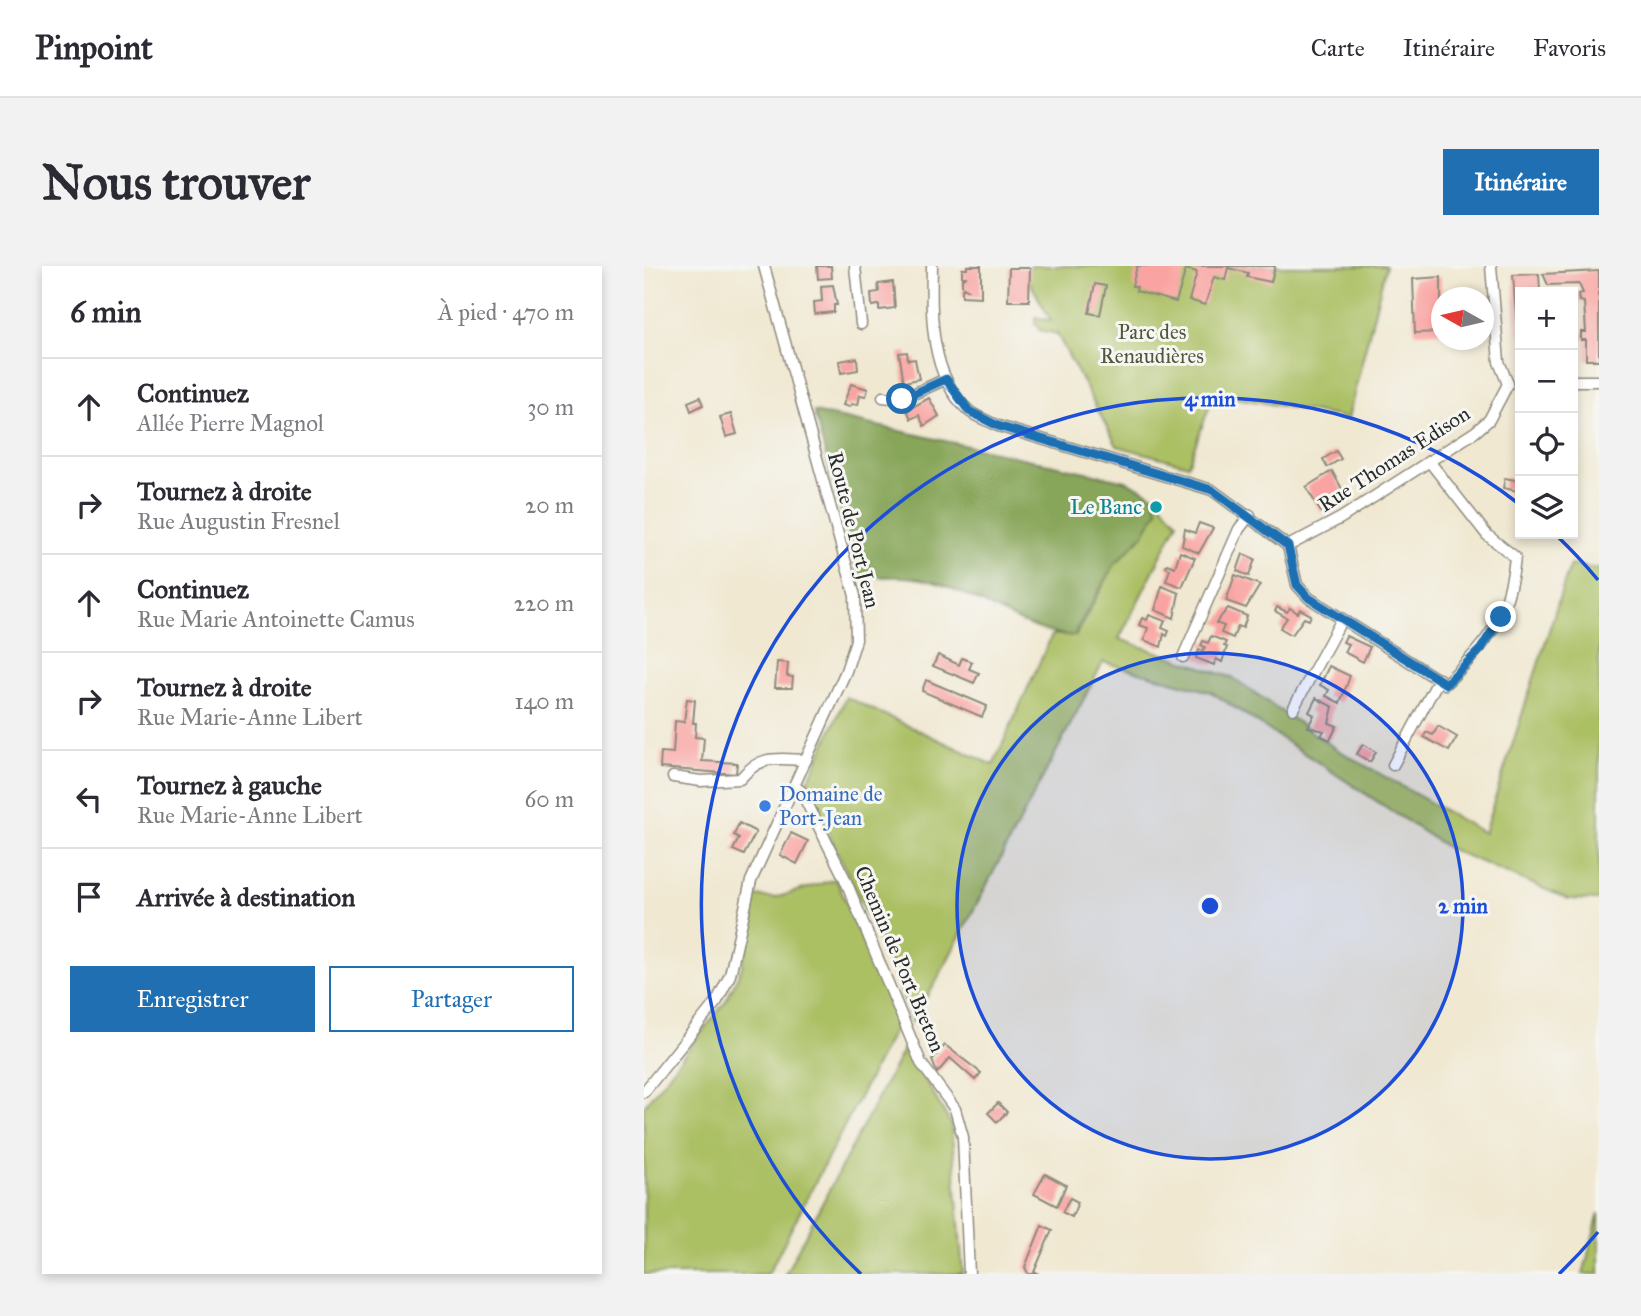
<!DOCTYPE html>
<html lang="fr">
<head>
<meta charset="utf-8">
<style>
  body { margin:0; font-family:"IM FELL Great Primer",serif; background:#f2f2f3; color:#2b2b33 }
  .controls { position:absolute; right:21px; top:21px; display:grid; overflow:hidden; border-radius:0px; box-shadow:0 4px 10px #0003 }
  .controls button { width:63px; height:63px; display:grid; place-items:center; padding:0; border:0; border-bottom:2px solid #e1e1e2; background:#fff; color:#2b2b33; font:35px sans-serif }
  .compass { position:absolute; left:787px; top:21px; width:63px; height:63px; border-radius:50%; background:#fff; box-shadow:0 4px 10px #0003; rotate:278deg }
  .stop { position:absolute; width:21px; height:21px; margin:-16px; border:5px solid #1f6fb2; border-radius:50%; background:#fff }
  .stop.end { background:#1f6fb2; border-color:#fff; box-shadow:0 2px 7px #0008 }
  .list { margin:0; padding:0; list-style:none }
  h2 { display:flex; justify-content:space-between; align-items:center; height:91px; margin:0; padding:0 28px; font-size:30px }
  h2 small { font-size:23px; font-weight:400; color:#7c7c81 }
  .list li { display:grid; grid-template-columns:46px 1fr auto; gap:21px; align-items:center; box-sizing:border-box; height:98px; padding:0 28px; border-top:2px solid #e1e1e2 }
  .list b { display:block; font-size:26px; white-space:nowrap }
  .list p { margin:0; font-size:23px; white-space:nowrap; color:#7c7c81 }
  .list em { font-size:23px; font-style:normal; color:#7c7c81 }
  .actions { display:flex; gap:14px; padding:21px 28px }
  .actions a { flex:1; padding:16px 0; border:2px solid #1f6fb2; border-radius:0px; text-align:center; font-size:24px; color:#1f6fb2 }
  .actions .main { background:#1f6fb2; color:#fff }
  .icon { flex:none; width:38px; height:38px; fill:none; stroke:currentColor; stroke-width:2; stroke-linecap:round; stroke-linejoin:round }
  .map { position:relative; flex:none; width:955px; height:1008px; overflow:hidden; border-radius:0px }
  header { display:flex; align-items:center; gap:42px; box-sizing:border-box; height:98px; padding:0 35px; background:#fff; border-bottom:2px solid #e1e1e2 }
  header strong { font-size:33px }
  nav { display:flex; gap:38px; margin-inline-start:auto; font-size:24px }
  .intro { display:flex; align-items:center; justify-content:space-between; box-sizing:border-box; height:168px; padding:0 42px }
  h1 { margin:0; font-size:49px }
  .button { padding:18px 32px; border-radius:0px; background:#1f6fb2; color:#fff; font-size:24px; font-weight:700 }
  main { display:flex; gap:42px; padding:0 42px }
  aside { flex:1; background:#fff; border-radius:0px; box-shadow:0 4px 10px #0003 }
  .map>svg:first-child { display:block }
  .green { fill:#abbf64; stroke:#6b7548; stroke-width:2 }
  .forest { fill:#88a65a; stroke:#5a6842; stroke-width:2 }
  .building { fill:#f9a4a2 }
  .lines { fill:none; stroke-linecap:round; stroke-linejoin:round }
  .minor-casing { stroke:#8e8a7e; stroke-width:13 }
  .minor { stroke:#fff; stroke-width:10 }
  .route { stroke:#1f6fb2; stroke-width:9 }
  .ring { fill:none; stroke:#1d4ed8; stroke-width:3.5 }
  .culture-dot { fill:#0f9aa8; stroke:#f6f6f2; stroke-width:2.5 }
  .shop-dot { fill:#3f7fe0; stroke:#f6f6f2; stroke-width:2.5 }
  .labels { text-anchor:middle; stroke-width:6; stroke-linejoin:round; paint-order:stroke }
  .park-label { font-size:21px; fill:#51573c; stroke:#f6f6f2 }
  .street-label { font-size:21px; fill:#2b2b2b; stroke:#f6f6f2 }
  .culture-label { font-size:21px; fill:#0d838f; stroke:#f6f6f2; text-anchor:end }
  .shop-label { font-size:21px; fill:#366cbe; stroke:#f6f6f2; text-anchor:start }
  .centre { fill:#1d4ed8; stroke:#f6f6f2; stroke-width:3.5 }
  .ring-label { font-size:21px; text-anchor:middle; font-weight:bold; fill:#1d4ed8; stroke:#f6f6f2; stroke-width:6; stroke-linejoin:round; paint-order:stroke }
</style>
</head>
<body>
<header>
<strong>Pinpoint</strong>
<nav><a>Carte</a><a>Itinéraire</a><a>Favoris</a></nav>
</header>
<div class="intro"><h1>Nous trouver</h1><a class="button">Itinéraire</a></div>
<main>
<aside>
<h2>6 min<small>À pied · 470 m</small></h2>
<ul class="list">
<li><svg class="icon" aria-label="ahead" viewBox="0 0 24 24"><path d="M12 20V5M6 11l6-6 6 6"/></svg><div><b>Continuez</b><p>Allée Pierre Magnol</p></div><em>30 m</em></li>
<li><svg class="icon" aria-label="right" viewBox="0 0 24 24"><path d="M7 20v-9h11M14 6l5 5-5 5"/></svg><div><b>Tournez à droite</b><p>Rue Augustin Fresnel</p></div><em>20 m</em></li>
<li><svg class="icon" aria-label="ahead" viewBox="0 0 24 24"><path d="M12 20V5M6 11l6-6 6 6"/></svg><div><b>Continuez</b><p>Rue Marie Antoinette Camus</p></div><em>220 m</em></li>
<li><svg class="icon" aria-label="right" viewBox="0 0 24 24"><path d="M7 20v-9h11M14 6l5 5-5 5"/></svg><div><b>Tournez à droite</b><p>Rue Marie-Anne Libert</p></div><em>140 m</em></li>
<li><svg class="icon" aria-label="left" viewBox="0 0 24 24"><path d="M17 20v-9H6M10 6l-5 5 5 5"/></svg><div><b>Tournez à gauche</b><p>Rue Marie-Anne Libert</p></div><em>60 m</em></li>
<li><svg class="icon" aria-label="arrive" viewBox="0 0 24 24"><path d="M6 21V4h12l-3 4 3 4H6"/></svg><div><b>Arrivée à destination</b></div></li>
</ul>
<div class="actions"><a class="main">Enregistrer</a><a>Partager</a></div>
</aside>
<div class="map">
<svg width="955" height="1008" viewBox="0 0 955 1008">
  <rect width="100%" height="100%" fill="#f6f6f2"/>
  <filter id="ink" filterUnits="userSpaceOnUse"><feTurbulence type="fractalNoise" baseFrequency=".0143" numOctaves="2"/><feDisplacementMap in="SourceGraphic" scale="14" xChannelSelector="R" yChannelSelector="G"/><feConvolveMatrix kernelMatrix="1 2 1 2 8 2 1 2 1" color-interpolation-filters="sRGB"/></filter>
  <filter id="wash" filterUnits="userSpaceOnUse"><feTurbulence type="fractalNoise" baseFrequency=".00686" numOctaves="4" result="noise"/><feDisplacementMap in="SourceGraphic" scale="28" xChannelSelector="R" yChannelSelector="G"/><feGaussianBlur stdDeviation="1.57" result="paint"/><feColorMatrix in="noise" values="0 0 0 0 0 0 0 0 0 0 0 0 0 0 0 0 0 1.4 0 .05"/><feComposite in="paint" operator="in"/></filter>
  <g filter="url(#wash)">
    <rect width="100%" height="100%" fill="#f0e8d1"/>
    <g class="green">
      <path d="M387 0H742L704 152 570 128 544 199 473 180 413 68 396 64 391 57V51L407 55 383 11Z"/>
      <path d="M509 229 534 256 475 373 589 412 694 484 840 567 926 299 955 303V634L924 633 804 582 567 426 459 396 292 716 268 756 248 701 162 520 202 431 349 499 408 369H432L471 298 499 269 513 244Z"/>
      <path d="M192 613 254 756 124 1008H0V840L82 735 98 701 110 630 131 632Z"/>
      <path d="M261 780 307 858 319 1008H141Z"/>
      <path d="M955 947V1008H939Z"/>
    </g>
    <path class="forest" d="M170 146 482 215 509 229 514 244 499 269 471 298 432 364V370C383 368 342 334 296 318 270 309 242 310 215 312Z"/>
    <g id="blocks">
      <g class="building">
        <path d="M173 0H187L188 12 174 13Z"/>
        <path d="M323 0H337V31L318 30V23H323L318 20V13L323 11H318V3H323Z"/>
        <path d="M493 0H631L627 16 603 11 604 7 584 2 581 14 570 11 561 39 545 34 553 6 542 3 532 36 492 25 493 21 488 20Z"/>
        <path d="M365 2H386L385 35H364Z"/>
        <path d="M955 5V94H942V74H937V66H942L940 36 935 35 934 28 939 27 935 18 904 19 899 8Z"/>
        <path d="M895 8 896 26H876L874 76 869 9Z"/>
        <path d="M797 11V66L771 67 769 13Z"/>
        <path d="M249 16 251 42 235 44V39L228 40 227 27 235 26 234 18Z"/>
        <path d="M451 18 462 20 456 49 445 47Z"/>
        <path d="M189 19 193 39H190V46L171 48 170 36 178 35 177 20Z"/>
        <path d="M263 86 264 94 271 93 275 113 260 116 255 87Z"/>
        <path d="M213 92 214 104 197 107 195 95Z"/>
        <path d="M207 118 224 123 222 130 216 129 214 139 207 138 206 141 199 139Z"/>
        <path d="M56 131 59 139 47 145 44 136Z"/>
        <path d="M285 132 295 150 280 160 275 149 267 153 263 144Z"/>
        <path d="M87 148 93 168 82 171 76 151Z"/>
        <path d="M692 185 697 193 683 201 679 193Z"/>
        <path d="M688 205 702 230 677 246 662 221Z"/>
        <path d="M861 212 876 215 874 225 859 222Z"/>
        <path d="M555 257 569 262 555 287 538 280 541 263 551 267Z"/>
        <path d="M536 286 551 292 538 321 522 315 526 303 522 301 523 298 531 301Z"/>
        <path d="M599 288 611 293 605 310 593 305Z"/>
        <path d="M591 309 616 319 602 342 582 335Z"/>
        <path d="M518 320 535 327 530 352 511 344Z"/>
        <path d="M633 341 643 346 646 342 654 347 656 343 667 349 665 354 660 352 648 369 636 362 643 352 631 345Z"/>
        <path d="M584 342 603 350 599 362 594 360 589 372 577 367 580 360 572 357Z"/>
        <path d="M505 349 521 355 518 362 525 365 523 370 520 368 517 381 500 374 504 362 495 359 498 352 503 354Z"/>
        <path d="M567 370 582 376 580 380 583 381 578 396 572 393 570 399 552 392 555 384 559 385 561 381 557 379 559 375 564 377Z"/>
        <path d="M702 370 726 381 719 396 700 386 704 378 699 376Z"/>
        <path d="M294 389 315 399 318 392 328 396 325 403 335 407 330 417 289 400Z"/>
        <path d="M133 396 144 397 143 410 149 411 148 422H131Z"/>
        <path d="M685 400 706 410 696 437 682 430 685 424 676 419Z"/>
        <path d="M282 414 343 440 338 451 278 425Z"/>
        <path d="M672 432 689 441 685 457 693 460 686 474 677 470 680 465 664 461 670 449 665 446Z"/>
        <path d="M43 433 51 434 49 457H52L51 471 60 472 58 495 93 497 92 508 16 502 17 486 29 487 31 455 40 456Z"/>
        <path d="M794 460 813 471 805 485 780 471 782 466 789 469Z"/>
        <path d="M719 478 732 486 726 496 713 488Z"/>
        <path d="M95 557 112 566 100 589 89 584 95 572 90 569Z"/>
        <path d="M147 567 164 575 153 598 136 589Z"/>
        <path d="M301 779 337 807 331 814 306 792 293 807 288 794Z"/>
        <path d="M354 837 363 846 353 856 344 847Z"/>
        <path d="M401 908 422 919 413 940 390 928Z"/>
        <path d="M426 932 434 936 428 951 418 946Z"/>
        <path d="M398 959 408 964 390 1006 395 1008H384L381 1001Z"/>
      </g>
    </g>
  </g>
  <g filter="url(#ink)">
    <use href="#blocks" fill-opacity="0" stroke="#8e8a7e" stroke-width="2"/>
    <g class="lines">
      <defs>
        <g id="minor">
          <path d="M211 0 217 58"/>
          <path d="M288 0C287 47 285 110 325 145 332 151 345 155 354 160L568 224 644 280"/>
          <path d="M847 0 855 96 864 118"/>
          <path d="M929 115H955"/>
          <path d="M239 131 258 133 302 113"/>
          <path d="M644 280 653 319 665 332 801 418C844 377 865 351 871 291L843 269 785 195"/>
          <path d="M644 280 697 252 831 166 845 154 864 118"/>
          <path d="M539 391 595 263 606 249"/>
          <path d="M649 443 698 353"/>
          <path d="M749 499 795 413"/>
          <path d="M29 511 57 515 96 513C117 488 132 493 162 494"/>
          <path d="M150 520 157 525 201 613 277 797 311 843 319 871 325 1008"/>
          <path d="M0 826 73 735 86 709 107 615 202 405 212 374 211 330 120 0"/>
        </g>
      </defs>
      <use href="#minor" class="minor-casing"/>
      <use href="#minor" class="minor"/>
    </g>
  </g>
  <g class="lines" filter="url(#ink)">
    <path class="route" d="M258 133 302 113 325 145 354 160 568 224 644 280 653 319 665 332 802 418 837 383 857 351"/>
  </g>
  <circle cx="566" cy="640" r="253" fill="#1d4ed8" fill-opacity=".12"/>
  <g class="ring">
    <circle cx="566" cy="640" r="253"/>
    <path d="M954 966A507 507 0 0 1 915 1008M217 1008A507 507 0 0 1 875 238M912 269A507 507 0 0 1 954 314"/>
  </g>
  <circle class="culture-dot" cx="512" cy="241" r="7"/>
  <circle class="shop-dot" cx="121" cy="540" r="7"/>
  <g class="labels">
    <g class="park-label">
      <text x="508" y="73">Parc des<tspan x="508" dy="24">Renaudières</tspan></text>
    </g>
    <g class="street-label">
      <text transform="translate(750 193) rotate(-33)" y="7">Rue Thomas Edison</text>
      <text transform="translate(210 264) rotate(76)" y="7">Route de Port Jean</text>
      <text transform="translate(256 693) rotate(67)" y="7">Chemin de Port Breton</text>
    </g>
    <g class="culture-label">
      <text x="498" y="248">Le Banc</text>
    </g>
    <g class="shop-label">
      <text x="135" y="535">Domaine de<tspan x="135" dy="24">Port-Jean</tspan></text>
    </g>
  </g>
  <circle cx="566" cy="640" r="10" class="centre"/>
  <g class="ring-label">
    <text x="566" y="140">4 min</text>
    <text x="819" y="647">2 min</text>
  </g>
</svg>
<div class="controls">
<button>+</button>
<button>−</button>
<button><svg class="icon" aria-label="locate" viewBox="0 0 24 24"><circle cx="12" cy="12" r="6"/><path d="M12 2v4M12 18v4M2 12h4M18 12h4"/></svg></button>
<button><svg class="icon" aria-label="layers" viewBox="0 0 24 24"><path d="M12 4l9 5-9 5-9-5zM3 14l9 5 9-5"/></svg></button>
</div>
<svg class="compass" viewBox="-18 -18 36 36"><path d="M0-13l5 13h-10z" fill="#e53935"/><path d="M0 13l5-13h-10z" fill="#7c7c81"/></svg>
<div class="stop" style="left:258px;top:133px"></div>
<div class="stop end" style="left:857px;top:351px"></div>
</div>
</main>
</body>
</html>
